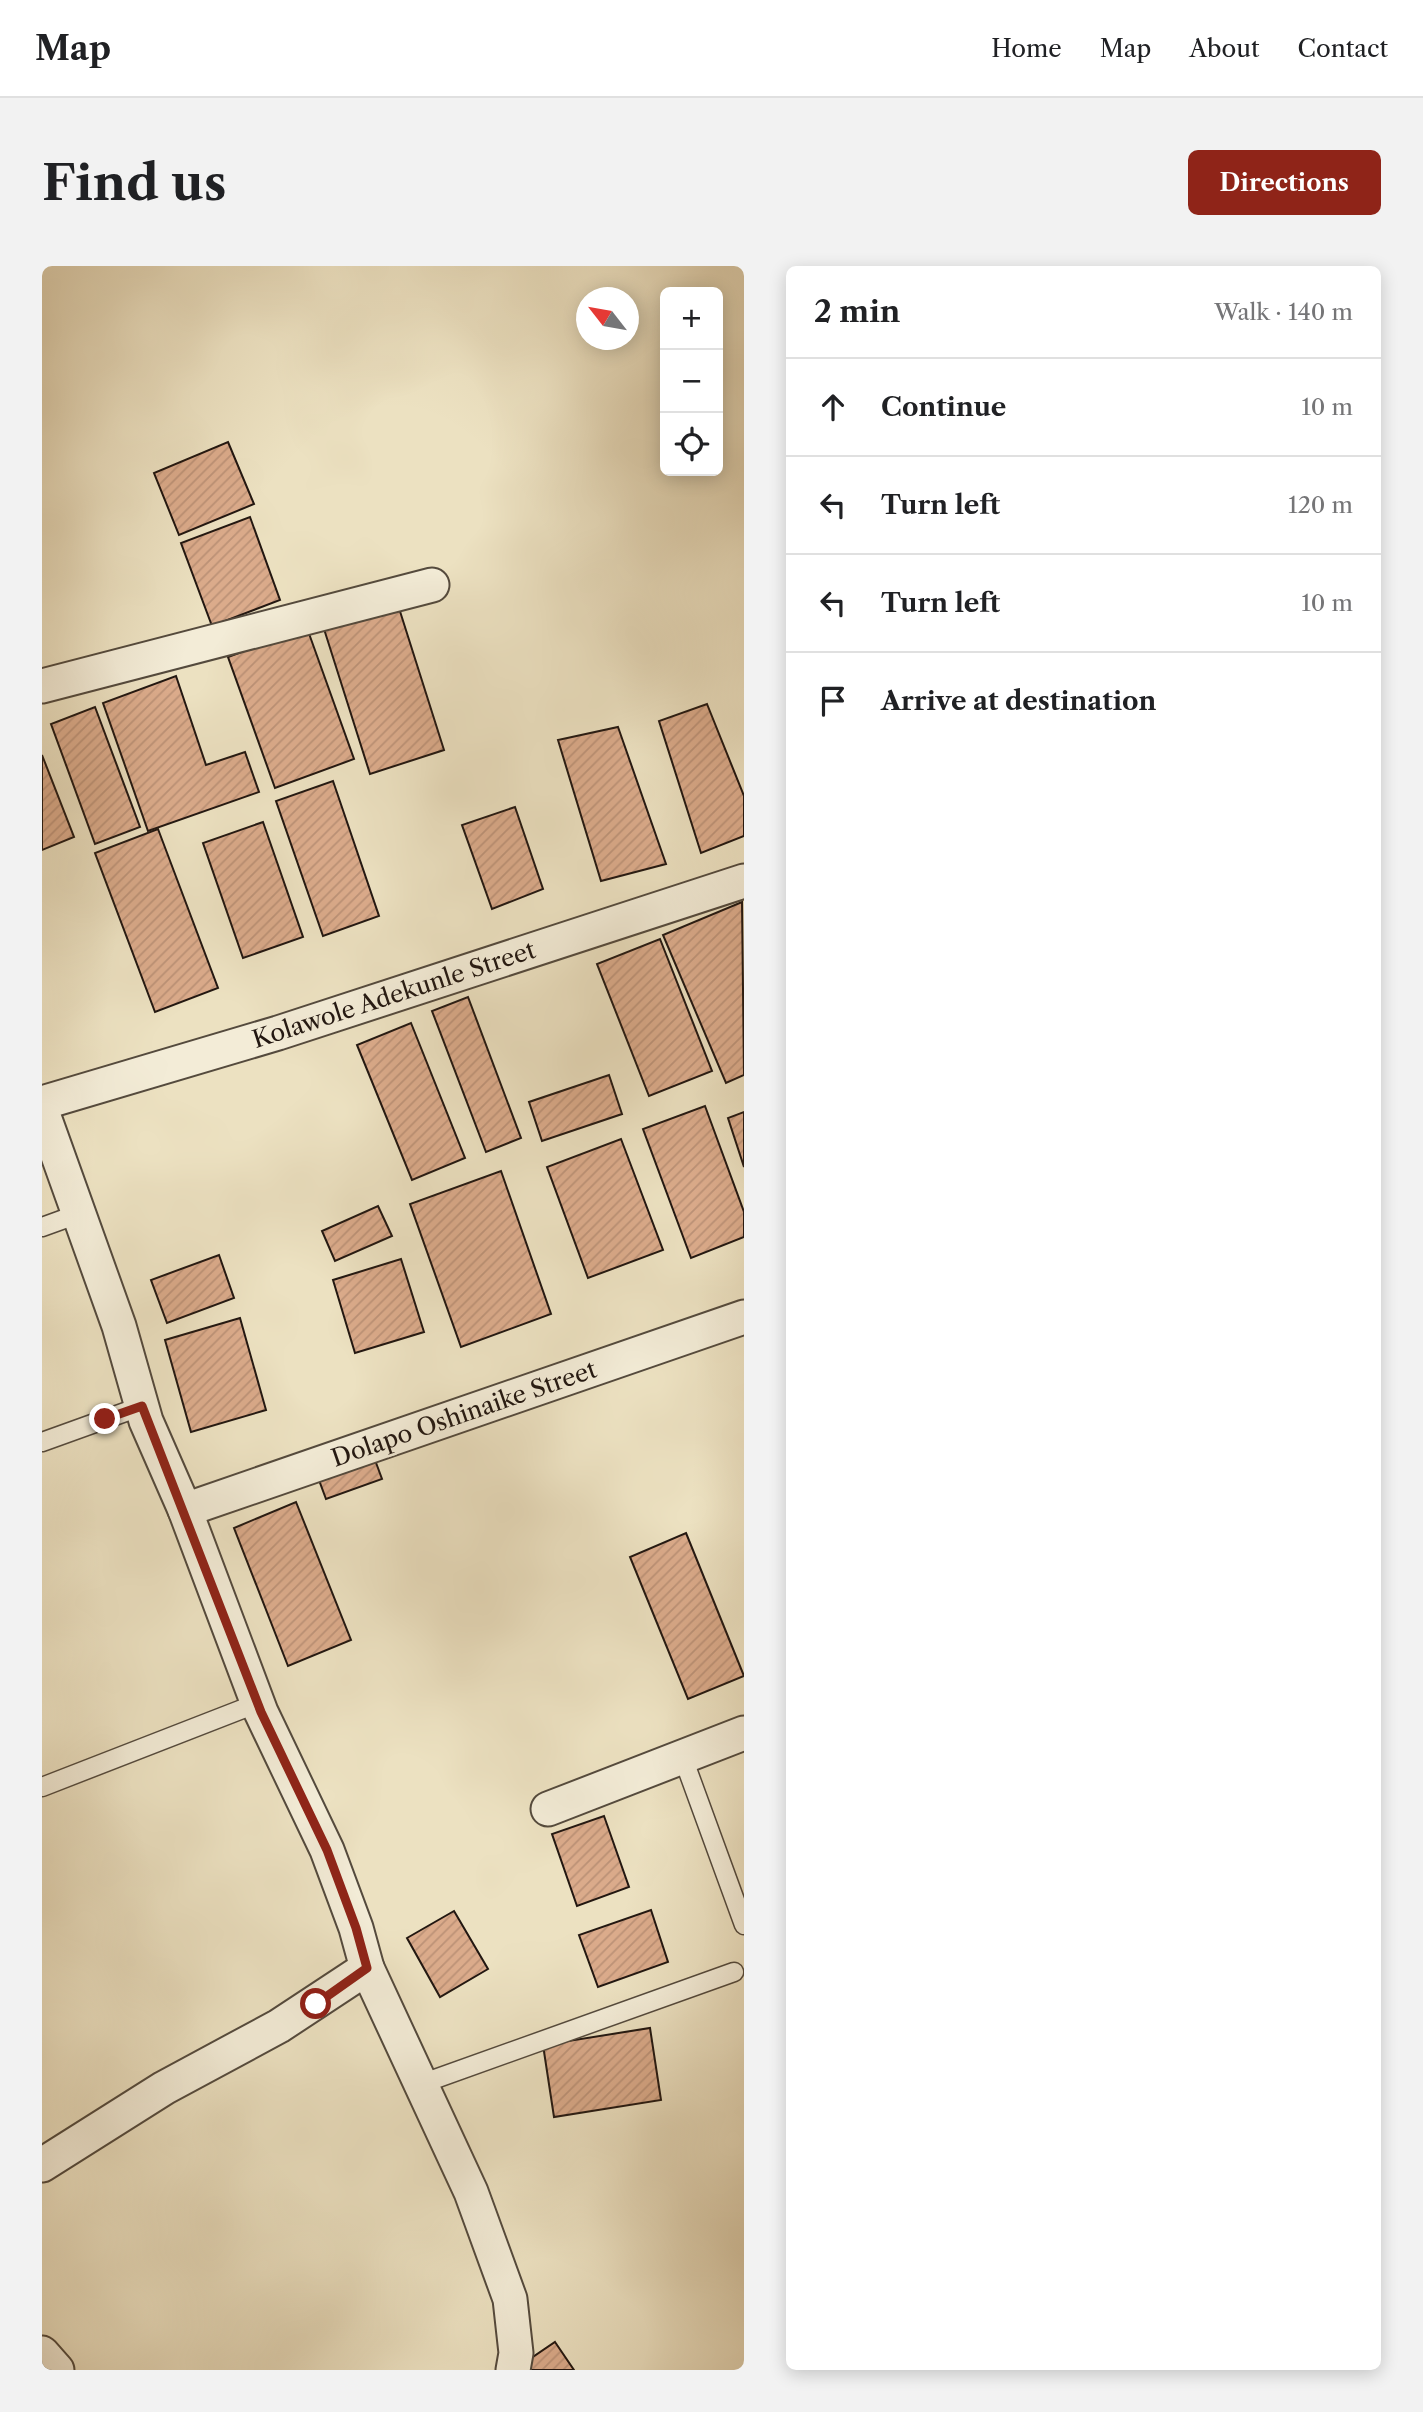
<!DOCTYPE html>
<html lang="en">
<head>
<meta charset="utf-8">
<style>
  body { margin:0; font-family:"Libre Caslon Text",serif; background:#f2f2f2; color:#202124 }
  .controls { position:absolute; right:21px; top:21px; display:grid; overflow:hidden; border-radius:10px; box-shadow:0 4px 18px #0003 }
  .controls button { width:63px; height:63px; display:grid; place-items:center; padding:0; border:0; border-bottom:2px solid #e0e0e0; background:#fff; color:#202124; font:35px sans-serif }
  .compass { position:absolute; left:534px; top:21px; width:63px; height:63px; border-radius:50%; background:#fff; box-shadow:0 4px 18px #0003; rotate:301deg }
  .stop { position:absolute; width:21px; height:21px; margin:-16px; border:5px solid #8f2418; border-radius:50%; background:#fff }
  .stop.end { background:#8f2418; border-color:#fff; box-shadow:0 2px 7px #0008 }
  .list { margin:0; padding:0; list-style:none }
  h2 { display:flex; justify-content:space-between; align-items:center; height:91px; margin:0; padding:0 28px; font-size:30px }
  h2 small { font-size:23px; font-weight:400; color:#757577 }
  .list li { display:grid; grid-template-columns:46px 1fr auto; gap:21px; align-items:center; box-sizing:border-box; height:98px; padding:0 28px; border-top:2px solid #e0e0e0 }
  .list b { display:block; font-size:26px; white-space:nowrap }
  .list em { font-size:23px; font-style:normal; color:#757577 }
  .icon { flex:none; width:38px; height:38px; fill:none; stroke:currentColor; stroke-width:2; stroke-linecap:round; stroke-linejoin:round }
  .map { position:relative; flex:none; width:702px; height:2104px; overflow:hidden; border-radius:10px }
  header { display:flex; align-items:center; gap:42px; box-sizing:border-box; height:98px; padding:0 35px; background:#fff; border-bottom:2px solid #e0e0e0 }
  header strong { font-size:33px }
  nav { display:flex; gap:38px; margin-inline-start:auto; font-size:24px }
  .intro { display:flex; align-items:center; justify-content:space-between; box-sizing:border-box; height:168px; padding:0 42px }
  h1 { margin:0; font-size:49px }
  .button { padding:18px 32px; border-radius:10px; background:#8f2418; color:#fff; font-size:24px; font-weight:700 }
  main { display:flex; gap:42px; padding:0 42px }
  aside { flex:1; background:#fff; border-radius:10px; box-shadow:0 4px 18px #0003 }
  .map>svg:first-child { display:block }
  .building { fill:url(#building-hatch); stroke:#221711; stroke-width:2 }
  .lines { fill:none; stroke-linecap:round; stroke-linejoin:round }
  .lane-casing { stroke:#544a3d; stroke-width:21 }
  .street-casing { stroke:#544a3d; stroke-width:37 }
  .lane { stroke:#f3ecd7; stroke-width:18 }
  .street { stroke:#f3ecd7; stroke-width:33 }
  .route { stroke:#8f2418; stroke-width:9 }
  .labels { text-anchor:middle; stroke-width:5; stroke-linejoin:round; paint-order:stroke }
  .street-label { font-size:24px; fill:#221711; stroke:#f3ecd7 }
</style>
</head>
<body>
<header>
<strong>Map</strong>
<nav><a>Home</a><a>Map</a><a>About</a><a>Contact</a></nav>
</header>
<div class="intro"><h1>Find us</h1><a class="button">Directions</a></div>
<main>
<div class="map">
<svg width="702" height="2104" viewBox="0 0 702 2104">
  <defs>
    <pattern id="building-hatch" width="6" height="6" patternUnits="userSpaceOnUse" patternTransform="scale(1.75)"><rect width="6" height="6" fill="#dbab8b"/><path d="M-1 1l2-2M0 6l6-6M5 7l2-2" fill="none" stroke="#bc9277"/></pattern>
  </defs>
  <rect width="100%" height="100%" fill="#ece1c1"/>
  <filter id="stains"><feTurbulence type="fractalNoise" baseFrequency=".00286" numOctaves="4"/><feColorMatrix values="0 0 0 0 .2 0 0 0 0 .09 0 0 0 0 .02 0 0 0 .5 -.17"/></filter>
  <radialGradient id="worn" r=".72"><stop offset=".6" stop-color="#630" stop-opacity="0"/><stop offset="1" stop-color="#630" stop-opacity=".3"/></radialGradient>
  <g class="building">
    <path d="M186 176 212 238 137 269 112 207Z"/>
    <path d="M208 251 238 334 170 360 139 277Z"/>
    <path d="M356 339 402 484 328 508 282 363Z"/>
    <path d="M265 362 312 493 233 522 186 391Z"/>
    <path d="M134 410 164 499 203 486 217 526 106 565 61 437Z"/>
    <path d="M665 438 702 530V570L659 587 617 455Z"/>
    <path d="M53 441 98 561 53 578 9 458Z"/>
    <path d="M576 461 624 598 559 615 516 474Z"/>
    <path d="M0 489 32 571 0 584Z"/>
    <path d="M291 515 337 650 281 670 234 535Z"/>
    <path d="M473 541 501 623 450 643 420 559Z"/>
    <path d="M221 556 261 671 201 692 161 577Z"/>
    <path d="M116 563 176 722 113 746 53 587Z"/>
    <path d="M700 636 702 809 684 817 621 669Z"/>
    <path d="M618 673 670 805 607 830 555 698Z"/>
    <path d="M426 731 479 872 444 886 390 745Z"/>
    <path d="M369 757 423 892 370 914 315 779Z"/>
    <path d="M567 809 580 848 500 875 487 836Z"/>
    <path d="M663 840 702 946V971L649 992 601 863Z"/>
    <path d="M702 846V901L686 852Z"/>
    <path d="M579 873 621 984 546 1012 505 901Z"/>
    <path d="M459 905 509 1048 419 1081 368 938Z"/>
    <path d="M336 940 350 970 293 995 280 965Z"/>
    <path d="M177 989 192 1032 125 1057 109 1014Z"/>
    <path d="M359 993 382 1066 313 1087 291 1014Z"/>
    <path d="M198 1052 224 1144 149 1166 123 1074Z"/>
    <path d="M333 1194 340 1213 284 1233 277 1214Z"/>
    <path d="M254 1236 309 1374 246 1400 192 1262Z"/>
    <path d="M644 1267 702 1410 646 1433 588 1291Z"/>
    <path d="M562 1550 587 1621 535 1640 510 1568Z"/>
    <path d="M609 1644 626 1696 556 1721 537 1669Z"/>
    <path d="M412 1645 446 1703 398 1731 365 1672Z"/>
    <path d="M608 1762 619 1834 512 1851 501 1779Z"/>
    <path d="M513 2076 532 2104H482L479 2099Z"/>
  </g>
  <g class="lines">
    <defs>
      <g id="lane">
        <path d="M0 961 36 948"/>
        <path d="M0 1176 100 1140"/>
        <path d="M640 1489 702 1659"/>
        <path d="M0 1521 216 1437"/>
        <path d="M379 1818 692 1706"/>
      </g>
      <g id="street">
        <path d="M0 420 390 319"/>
        <path d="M0 837 236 767 702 615"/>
        <path d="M0 845 77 1060 104 1155 143 1244 219 1446 285 1584 314 1662 325 1702 237 1760 122 1822 0 1899"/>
        <path d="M143 1244 702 1051"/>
        <path d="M506 1543 702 1467"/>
        <path d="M325 1702 429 1926 468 2033 474 2087 471 2104"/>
        <path d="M0 2087 15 2104"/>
      </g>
    </defs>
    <use href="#lane" class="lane-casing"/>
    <use href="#street" class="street-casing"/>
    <use href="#lane" class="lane"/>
    <use href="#street" class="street"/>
  </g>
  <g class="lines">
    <path class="route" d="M63 1153 100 1140 219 1446 285 1584 314 1662 325 1702 274 1738"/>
  </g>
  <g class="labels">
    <g class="street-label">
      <text transform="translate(352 729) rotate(-18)" y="8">Kolawole Adekunle Street</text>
      <text transform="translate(422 1148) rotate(-19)" y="8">Dolapo Oshinaike Street</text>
    </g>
  </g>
  <rect width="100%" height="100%" filter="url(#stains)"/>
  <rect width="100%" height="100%" fill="url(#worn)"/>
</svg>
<div class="controls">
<button>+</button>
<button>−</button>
<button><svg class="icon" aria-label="locate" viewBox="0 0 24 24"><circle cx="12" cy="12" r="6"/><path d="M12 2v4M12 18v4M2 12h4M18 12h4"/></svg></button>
</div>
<svg class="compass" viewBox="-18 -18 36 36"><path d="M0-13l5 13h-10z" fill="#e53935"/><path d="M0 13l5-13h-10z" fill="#757577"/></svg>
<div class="stop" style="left:274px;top:1738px"></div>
<div class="stop end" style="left:63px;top:1153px"></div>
</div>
<aside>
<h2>2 min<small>Walk · 140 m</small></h2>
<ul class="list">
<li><svg class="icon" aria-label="ahead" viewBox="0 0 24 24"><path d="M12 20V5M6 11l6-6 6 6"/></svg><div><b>Continue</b></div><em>10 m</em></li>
<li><svg class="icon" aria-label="left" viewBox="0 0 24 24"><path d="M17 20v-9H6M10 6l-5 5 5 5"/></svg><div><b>Turn left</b></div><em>120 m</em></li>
<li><svg class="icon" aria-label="left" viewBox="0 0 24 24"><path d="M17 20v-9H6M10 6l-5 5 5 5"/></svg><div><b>Turn left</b></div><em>10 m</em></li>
<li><svg class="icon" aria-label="arrive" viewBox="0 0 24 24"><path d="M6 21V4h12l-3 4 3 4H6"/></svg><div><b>Arrive at destination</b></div></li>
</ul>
</aside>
</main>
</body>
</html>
